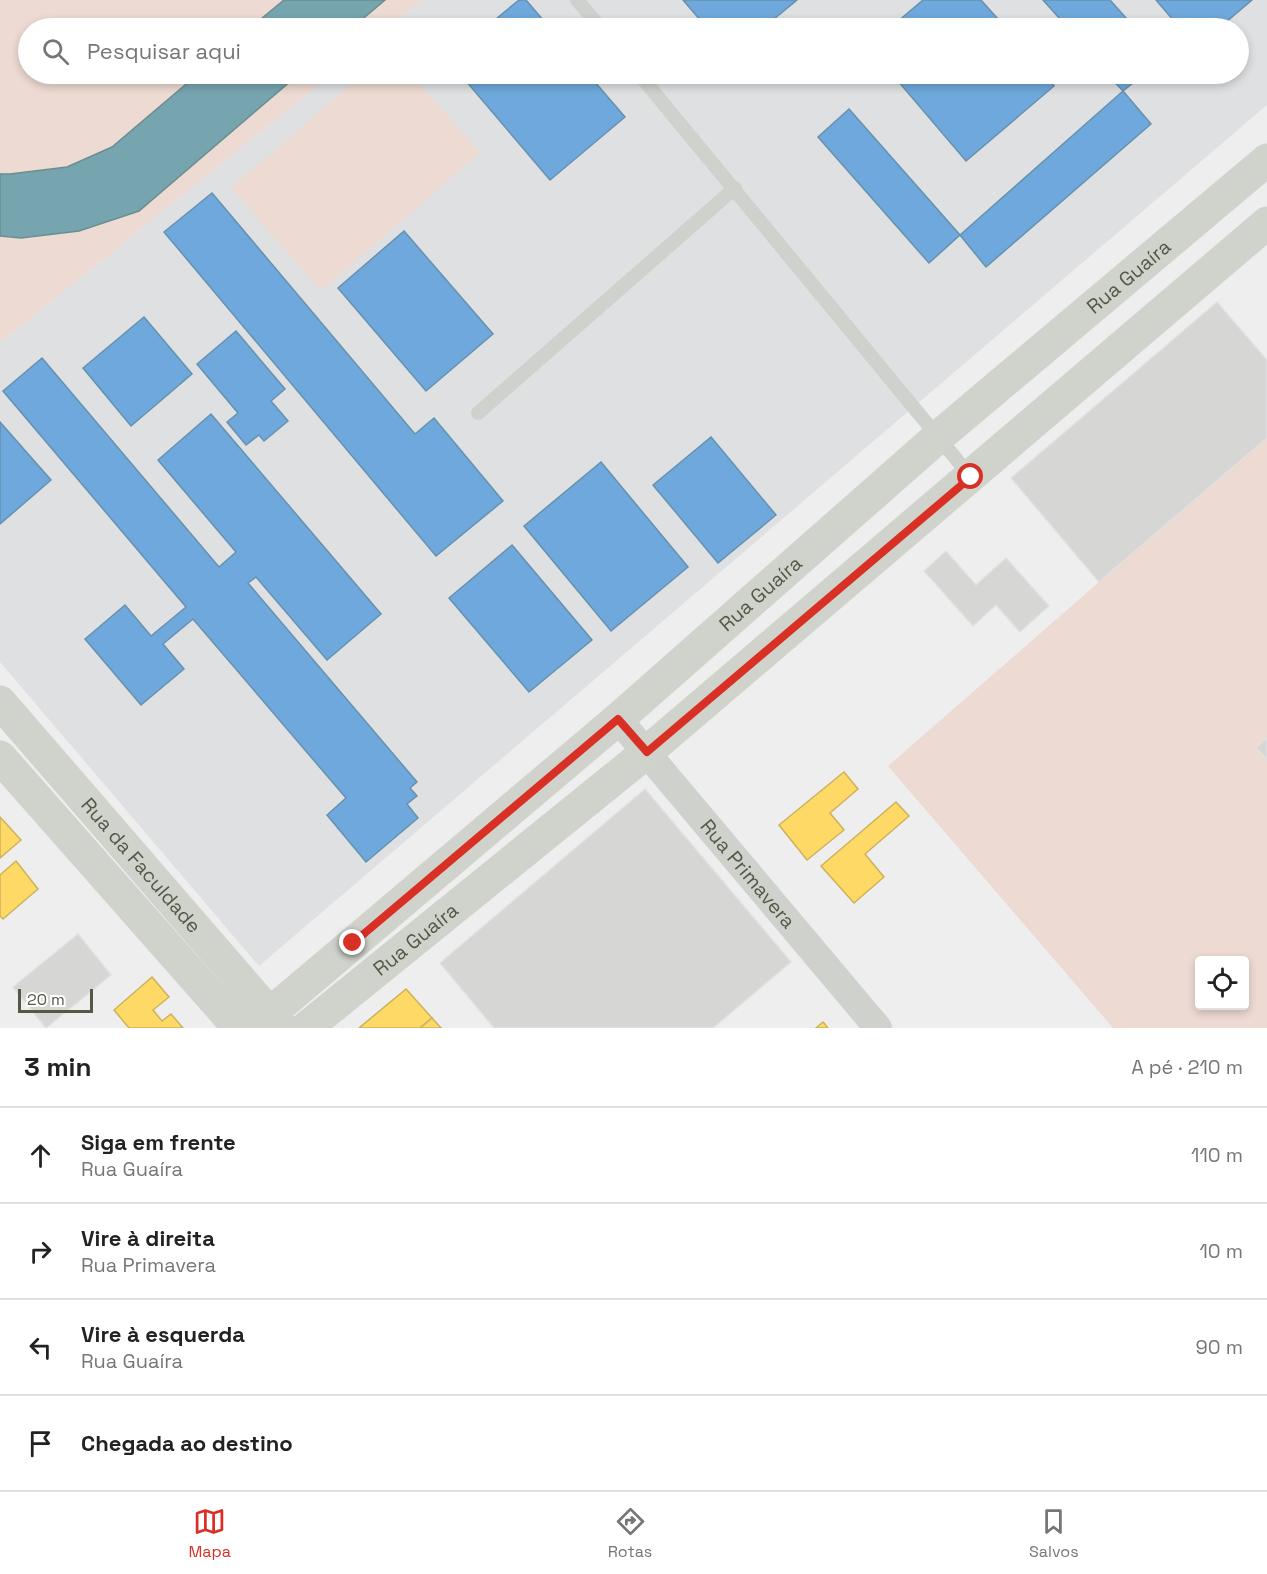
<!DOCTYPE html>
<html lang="pt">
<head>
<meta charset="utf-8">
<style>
  body { margin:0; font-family:"Space Grotesk",sans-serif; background:#f6f6f6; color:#222 }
  .controls { position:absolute; right:18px; bottom:18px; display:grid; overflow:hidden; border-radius:6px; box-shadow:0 3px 9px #0003 }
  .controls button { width:54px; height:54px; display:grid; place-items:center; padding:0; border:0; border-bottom:2px solid #e0e0e0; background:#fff; color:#222; font:30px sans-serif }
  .scale { position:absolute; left:18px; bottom:15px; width:75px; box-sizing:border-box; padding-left:6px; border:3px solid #525a46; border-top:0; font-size:16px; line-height:21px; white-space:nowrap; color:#525a46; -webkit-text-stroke:4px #fff; paint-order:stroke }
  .stop { position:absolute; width:18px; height:18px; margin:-14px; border:4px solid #d93025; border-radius:50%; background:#fff }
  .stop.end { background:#d93025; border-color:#fff; box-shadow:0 2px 6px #0008 }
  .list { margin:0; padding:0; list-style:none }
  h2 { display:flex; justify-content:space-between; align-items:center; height:78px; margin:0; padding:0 24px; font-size:26px }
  h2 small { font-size:20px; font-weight:400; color:#767676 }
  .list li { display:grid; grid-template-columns:39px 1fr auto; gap:18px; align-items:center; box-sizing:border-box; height:96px; padding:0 24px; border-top:2px solid #e0e0e0 }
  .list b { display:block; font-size:22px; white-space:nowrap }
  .list p { margin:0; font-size:20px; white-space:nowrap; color:#767676 }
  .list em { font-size:20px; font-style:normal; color:#767676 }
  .icon { flex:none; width:33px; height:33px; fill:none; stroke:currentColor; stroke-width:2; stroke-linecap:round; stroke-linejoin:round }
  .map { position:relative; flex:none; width:1267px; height:1028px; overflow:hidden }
  .search { position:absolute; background:#fff; box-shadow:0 3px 9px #0003; left:18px; right:18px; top:18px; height:66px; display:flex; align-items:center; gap:15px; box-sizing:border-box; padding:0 21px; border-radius:33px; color:#767676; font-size:22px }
  .sheet { height:462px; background:#fff }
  nav { display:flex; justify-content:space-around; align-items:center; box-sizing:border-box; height:84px; border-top:2px solid #e0e0e0; background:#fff; font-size:16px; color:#767676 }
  nav a { display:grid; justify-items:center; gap:3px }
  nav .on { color:#d93025 }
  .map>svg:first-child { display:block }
  .education { fill:#dfe0e1 }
  .green { fill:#eddad2; fill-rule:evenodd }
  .homes { fill:#ffd966; stroke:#cbb35c; stroke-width:1.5 }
  .schools { fill:#6fa8dc; stroke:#6691af; stroke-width:1.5 }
  .public { fill:#76a5af; stroke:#6b8e90; stroke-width:1.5 }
  .building { fill:#d6d7d4; stroke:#e0e1e0; stroke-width:1.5 }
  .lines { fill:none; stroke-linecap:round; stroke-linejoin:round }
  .lane { stroke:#cfd1cc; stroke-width:14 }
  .street { stroke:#cfd1cc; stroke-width:28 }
  .secondary { stroke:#d0d3cc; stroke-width:33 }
  .route { stroke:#d93025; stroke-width:8 }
  .labels { text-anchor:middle; stroke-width:6; stroke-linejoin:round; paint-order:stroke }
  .street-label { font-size:20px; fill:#525a46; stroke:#fff }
</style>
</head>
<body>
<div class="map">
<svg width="1267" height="1028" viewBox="0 0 1267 1028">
  <rect width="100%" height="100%" fill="#eeeeef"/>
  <path class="education" d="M422 0H1267V105L259 966 0 662V343L332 74H1238V28H387Z"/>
  <g class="green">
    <path d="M0 0H422L387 28H28V74H332L0 343Z"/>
    <path d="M363 74H411L480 153 321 291 231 188Z"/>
    <path d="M1267 438V1028H1113L888 766 1099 582ZM1200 960H1244V1005H1200Z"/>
  </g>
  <g class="homes">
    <path d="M844 772 858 789 830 813 844 830 807 860 779 825Z"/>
    <path d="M896 802 909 816 865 854 884 877 854 903 821 866Z"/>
    <path d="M0 817 21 840 0 858Z"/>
    <path d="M16 861 38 889 3 919 0 916V875Z"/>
    <path d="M152 977 169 997 153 1010 162 1021 171 1014 183 1028H129L114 1010Z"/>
    <path d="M406 989 432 1018 420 1028H359Z"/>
    <path d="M432 1018 441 1028H420Z"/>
    <path d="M823 1022 828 1028H816Z"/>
  </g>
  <g class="schools">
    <path d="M519 0H526L550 28H485Z"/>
    <path d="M683 0H797L763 28H707Z"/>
    <path d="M923 0H981L1006 28H890Z"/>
    <path d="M1043 0H1110L1135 28H1068Z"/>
    <path d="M1156 0H1252L1219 28H1180Z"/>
    <path d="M460 74H588L625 117 550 180Z"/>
    <path d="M892 74H1044L1054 86 966 161Z"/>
    <path d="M1107 74H1144L1123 91Z"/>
    <path d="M1123 91 1151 124 986 267 960 235Z"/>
    <path d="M849 109 960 235 929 263 818 137Z"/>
    <path d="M212 193 415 434 434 418 503 501 436 556 164 232Z"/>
    <path d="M404 231 493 334 426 391 338 288Z"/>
    <path d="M144 317 192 374 131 426 83 368Z"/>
    <path d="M236 331 285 389 271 401 288 421 264 441 259 435 246 445 227 422 238 413 197 364Z"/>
    <path d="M42 358 219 567 236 552 158 460 211 414 381 614 327 660 256 577 248 583 417 782 410 788 417 796 407 804 418 818 366 862 327 815 346 798 193 619 163 644 184 669 141 705 85 639 125 605 151 636 186 607 3 391Z"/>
    <path d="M0 422 51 480 0 524Z"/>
    <path d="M711 437 776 515 718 563 653 485Z"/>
    <path d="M601 462 688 567 611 631 524 526Z"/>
    <path d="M512 545 592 640 529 692 449 598Z"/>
  </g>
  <g class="public">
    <path d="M284 0H385L352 28H250Z"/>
    <path d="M198 74H299L139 211 79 231 21 238 0 236V174H10L67 167 112 147Z"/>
  </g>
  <g class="building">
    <path d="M1217 302 1267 360V438L1099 582 1011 478Z"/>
    <path d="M946 551 976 585 1006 558 1049 606 1020 632 996 605 973 626 924 571Z"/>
    <path d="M1267 738V759L1256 748Z"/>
    <path d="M645 789 791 962 713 1028H494L440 963Z"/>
    <path d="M78 934 111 975 46 1028 13 987Z"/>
  </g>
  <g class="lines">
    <g class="lane">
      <path d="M577 0 601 28"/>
      <path d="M639 74 971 477"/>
      <path d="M478 413 735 188"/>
    </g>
    <path class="street" id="s1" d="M618 719 878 1028"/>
    <g class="secondary">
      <path id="s2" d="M0 702 282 1028"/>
      <path d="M0 757 239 1028"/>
      <path id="s3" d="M253 1028 618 719 938 437 1267 160"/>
      <path id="s4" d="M306 1028 647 752 1267 223"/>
    </g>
  </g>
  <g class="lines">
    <path class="route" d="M353 943 618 719 647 752 971 477"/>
  </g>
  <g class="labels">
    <g class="street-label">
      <text dy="7" stroke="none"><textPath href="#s3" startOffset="1154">Rua Guaíra</textPath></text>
      <text dy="7" stroke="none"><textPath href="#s3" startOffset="668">Rua Guaíra</textPath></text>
      <text dy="7" stroke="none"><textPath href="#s2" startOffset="216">Rua da Faculdade</textPath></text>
      <text dy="7" stroke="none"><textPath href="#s1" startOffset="202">Rua Primavera</textPath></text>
      <text dy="7" stroke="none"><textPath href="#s4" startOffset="141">Rua Guaíra</textPath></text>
    </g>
  </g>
</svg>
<div class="controls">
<button><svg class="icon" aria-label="locate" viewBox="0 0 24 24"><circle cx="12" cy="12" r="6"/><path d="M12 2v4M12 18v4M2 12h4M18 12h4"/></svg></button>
</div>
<div class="scale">20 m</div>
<div class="stop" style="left:971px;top:477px"></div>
<div class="stop end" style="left:353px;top:943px"></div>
<div class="search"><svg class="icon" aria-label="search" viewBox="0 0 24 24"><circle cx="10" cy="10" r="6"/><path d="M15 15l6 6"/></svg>Pesquisar aqui</div>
</div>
<section class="sheet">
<h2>3 min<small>A pé · 210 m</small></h2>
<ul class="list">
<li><svg class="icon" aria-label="ahead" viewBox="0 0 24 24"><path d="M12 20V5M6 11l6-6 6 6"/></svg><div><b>Siga em frente</b><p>Rua Guaíra</p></div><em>110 m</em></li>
<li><svg class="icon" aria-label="right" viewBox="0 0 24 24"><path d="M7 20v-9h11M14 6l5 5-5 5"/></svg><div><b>Vire à direita</b><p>Rua Primavera</p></div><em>10 m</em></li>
<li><svg class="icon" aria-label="left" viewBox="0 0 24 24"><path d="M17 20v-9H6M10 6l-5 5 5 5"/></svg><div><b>Vire à esquerda</b><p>Rua Guaíra</p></div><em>90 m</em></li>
<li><svg class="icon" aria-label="arrive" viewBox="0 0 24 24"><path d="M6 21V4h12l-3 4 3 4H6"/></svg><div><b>Chegada ao destino</b></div></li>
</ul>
</section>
<nav>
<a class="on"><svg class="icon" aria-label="map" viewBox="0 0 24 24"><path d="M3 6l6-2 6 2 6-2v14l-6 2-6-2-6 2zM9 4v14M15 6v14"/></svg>Mapa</a>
<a><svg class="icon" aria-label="directions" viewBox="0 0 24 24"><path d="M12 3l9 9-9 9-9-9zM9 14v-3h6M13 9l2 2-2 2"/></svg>Rotas</a>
<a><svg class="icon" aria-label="saved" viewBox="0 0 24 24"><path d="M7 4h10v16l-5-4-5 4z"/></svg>Salvos</a>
</nav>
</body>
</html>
